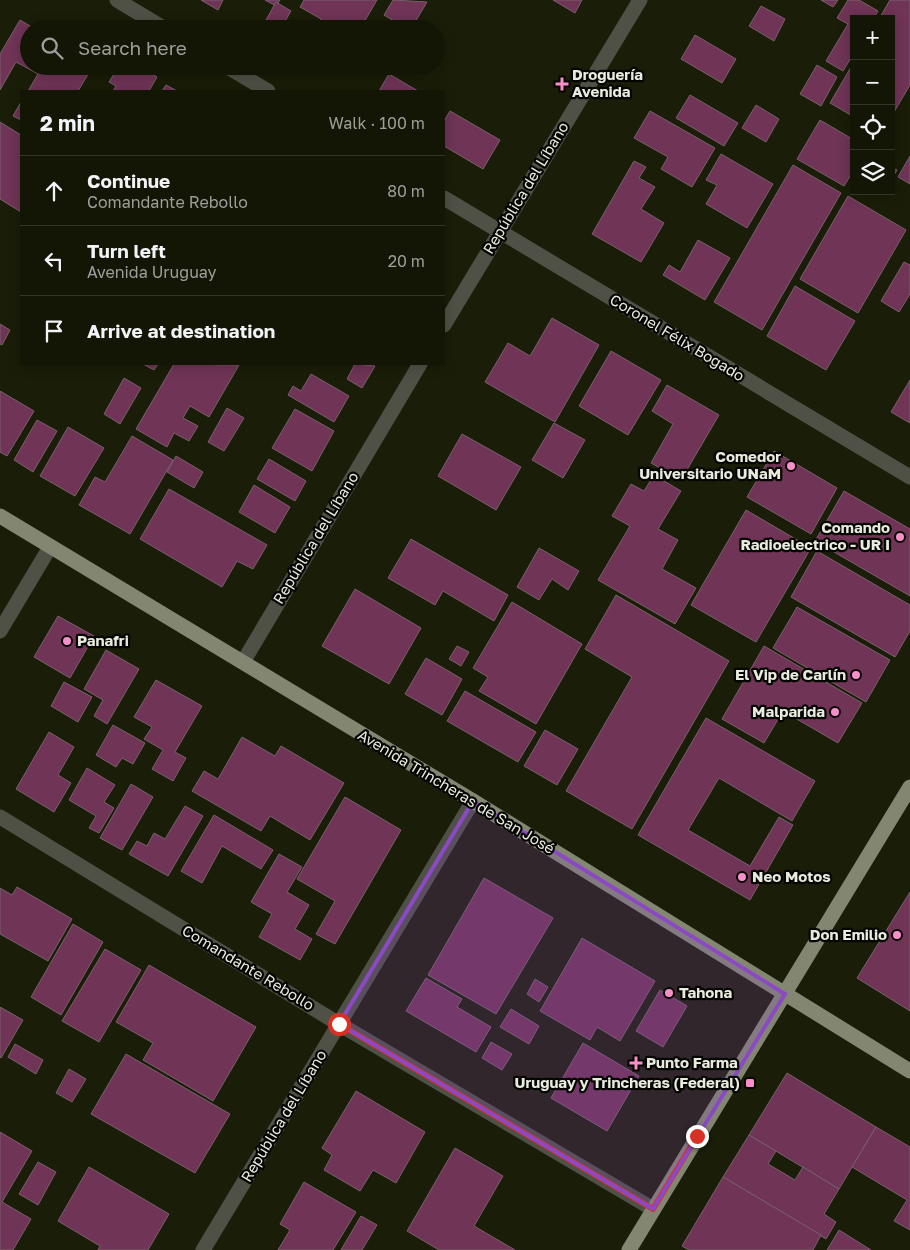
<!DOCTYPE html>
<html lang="en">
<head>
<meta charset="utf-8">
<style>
  body { margin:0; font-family:"Golos Text",sans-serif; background:#212313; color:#f1f3f6 }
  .controls { position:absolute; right:15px; top:15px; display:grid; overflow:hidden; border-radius:0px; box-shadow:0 2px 12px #0003 }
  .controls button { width:45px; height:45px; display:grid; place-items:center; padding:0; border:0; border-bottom:1px solid #333527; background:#141605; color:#f1f3f6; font:25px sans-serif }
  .stop { position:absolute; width:15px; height:15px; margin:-11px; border:4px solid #d93025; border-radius:50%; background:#fff }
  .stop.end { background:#d93025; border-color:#fff; box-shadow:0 1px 5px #0008 }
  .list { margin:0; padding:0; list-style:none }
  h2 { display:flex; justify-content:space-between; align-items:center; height:65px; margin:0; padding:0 20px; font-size:21px }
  h2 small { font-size:16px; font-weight:400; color:#9d9f9a }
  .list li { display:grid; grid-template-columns:32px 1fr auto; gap:15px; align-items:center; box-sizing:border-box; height:70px; padding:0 20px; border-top:1px solid #333527 }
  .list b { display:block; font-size:19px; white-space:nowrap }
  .list p { margin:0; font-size:16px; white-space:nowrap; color:#9d9f9a }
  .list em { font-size:16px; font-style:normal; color:#9d9f9a }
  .icon { flex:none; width:28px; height:28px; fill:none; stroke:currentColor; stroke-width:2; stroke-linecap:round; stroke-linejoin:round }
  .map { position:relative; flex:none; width:910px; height:1250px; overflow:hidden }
  .search { position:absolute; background:#141605; box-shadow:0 2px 12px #0003; left:20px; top:20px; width:425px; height:55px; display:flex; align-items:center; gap:12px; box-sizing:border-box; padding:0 18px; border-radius:28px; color:#9d9f9a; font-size:19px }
  .panel { position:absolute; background:#141605; box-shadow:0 2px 12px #0003; left:20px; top:90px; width:425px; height:275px; border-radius:0px }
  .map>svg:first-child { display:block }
  .building { fill:#6f3456; stroke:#7a606d }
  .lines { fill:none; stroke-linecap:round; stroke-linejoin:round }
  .minor { stroke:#4f5146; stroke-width:15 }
  .major { stroke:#838772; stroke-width:15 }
  .route { stroke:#d93025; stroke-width:6 }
  .marked { fill:#8b49c4; fill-opacity:0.2; stroke:#8b49c4; stroke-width:4; stroke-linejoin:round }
  .poi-dot { fill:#f98fca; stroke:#050601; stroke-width:2 }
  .labels { text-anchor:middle; stroke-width:4.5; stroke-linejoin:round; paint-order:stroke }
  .poi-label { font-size:15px; font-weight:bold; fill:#e8ebdd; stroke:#050601; text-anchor:end }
  .street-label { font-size:15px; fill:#e8ebdd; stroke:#050601 }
</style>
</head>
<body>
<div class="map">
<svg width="910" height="1250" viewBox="0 0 910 1250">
  <rect width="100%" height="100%" fill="#1a1d07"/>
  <g class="building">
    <path d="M201 0H223L218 10Z"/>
    <path d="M265 0H280L276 6Z"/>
    <path d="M304 0H377L360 29H321L317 26 321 19 300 7Z"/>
    <path d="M393 0 427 2 411 29H407L384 15Z"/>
    <path d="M553 0H582L575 13Z"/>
    <path d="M821 0H838L833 7Z"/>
    <path d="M848 0H859L878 11 873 19H854V53L843 71 826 61 848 24 837 18Z"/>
    <path d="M890 0H910V85L891 117V19H879Z"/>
    <path d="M276 2 291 11 284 23 294 29H261Z"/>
    <path d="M761 6 785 19 774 41 749 26Z"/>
    <path d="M20 20 35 29H29V66H93L78 91H28L38 74 16 62 0 90V54Z"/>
    <path d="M695 35 736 59 722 83 681 59Z"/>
    <path d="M854 62V117L830 103Z"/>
    <path d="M817 65 837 77 821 106 800 94Z"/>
    <path d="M119 66H138L157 77 149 91H113L116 86 109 82Z"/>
    <path d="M389 74 418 91H379Z"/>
    <path d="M166 85 177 91H162Z"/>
    <path d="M690 95 738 123 724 146 676 118Z"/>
    <path d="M21 102V120L13 116Z"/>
    <path d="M756 105 779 119 766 142 742 128Z"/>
    <path d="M450 111 500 140 483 169 444 146V121Z"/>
    <path d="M650 111 715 148 692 187 661 169 668 157 634 138Z"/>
    <path d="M820 120 854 140V170L844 186 797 159Z"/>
    <path d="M0 122 21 135V212L0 199Z"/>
    <path d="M721 154 773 184 747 228 706 204 717 185 706 180Z"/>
    <path d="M910 156V184L898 177Z"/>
    <path d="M634 161 646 167 639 178 655 187 641 209 664 223 641 262 592 234Z"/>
    <path d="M793 165 841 193 762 330 714 302Z"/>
    <path d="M891 167 897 170 891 180Z"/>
    <path d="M848 196 906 230 858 313 800 279Z"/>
    <path d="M698 240 730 258 705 300 663 275 669 265 680 272Z"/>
    <path d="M904 262 910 265V294L899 312 881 301Z"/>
    <path d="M795 286 855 321 826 370 767 336Z"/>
    <path d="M552 318 599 345 555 422 485 382 508 343 530 356Z"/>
    <path d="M0 324 10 330 2 345 0 344Z"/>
    <path d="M611 351 661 380 628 435 579 406Z"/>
    <path d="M143 364H158L154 370Z"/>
    <path d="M174 364 239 365 209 417 190 406 183 418 198 426 189 441 174 433 167 447 136 429Z"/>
    <path d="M355 364 375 366 362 388 347 379Z"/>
    <path d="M311 374 349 396 334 422 288 395 293 386 301 391Z"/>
    <path d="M124 378 141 388 120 424 104 414Z"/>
    <path d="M910 380V423L891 412Z"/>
    <path d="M667 385 719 415 681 480 651 463 673 424 652 411Z"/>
    <path d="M0 391 34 411 7 456 0 452Z"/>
    <path d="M227 408 244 418 224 451 208 442Z"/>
    <path d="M295 409 334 431 312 471 272 448Z"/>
    <path d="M37 420 57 431 33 472 14 460Z"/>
    <path d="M554 423 585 440 563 478 532 460Z"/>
    <path d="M68 427 104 448 75 496 40 476Z"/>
    <path d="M462 434 521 467 496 510 438 476Z"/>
    <path d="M132 436 173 460 130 534 79 505 95 477 105 482Z"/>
    <path d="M774 451 837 488 811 534 747 497Z"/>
    <path d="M176 456 203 472 194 488 167 472Z"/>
    <path d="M269 459 306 481 295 501 257 479Z"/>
    <path d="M654 475 681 491 658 529 678 540 662 569 696 588 675 624 598 580 630 526 612 516 631 484 644 491Z"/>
    <path d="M254 485 290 507 275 533 239 512Z"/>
    <path d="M169 489 267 545 253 569 237 561 222 587 140 539Z"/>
    <path d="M844 491 910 529V596L815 541Z"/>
    <path d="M746 510 811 548 756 642 691 605Z"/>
    <path d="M411 539 508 595 494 621 443 591 435 605 388 578Z"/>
    <path d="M539 548 579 571 568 590 552 579 539 600 517 587Z"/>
    <path d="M817 551 910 605V631L895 657 791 597Z"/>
    <path d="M355 589 421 628 389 684 322 646Z"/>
    <path d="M616 595 729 661 632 829 566 791 632 677 585 649Z"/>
    <path d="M512 602 582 644 536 724 479 691 488 677 473 668Z"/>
    <path d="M797 607 890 660 866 702 773 648Z"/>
    <path d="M58 616 94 636 70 678 34 657Z"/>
    <path d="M457 646 469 652 461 666 449 659Z"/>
    <path d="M764 646 862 703 838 743 783 711 764 743 722 719Z"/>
    <path d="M106 650 139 669 107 724 94 716 103 700 84 689Z"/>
    <path d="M426 658 462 679 442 715 405 694Z"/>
    <path d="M156 680 202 706 175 752 186 758 173 781 152 769 163 750 144 739 152 727 134 717Z"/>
    <path d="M64 682 92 697 78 722 51 706Z"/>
    <path d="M465 691 536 732 518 762 447 721Z"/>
    <path d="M706 718 815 781 792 821 719 778 688 830 750 866 779 817 793 825 750 900 638 835Z"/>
    <path d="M113 725 145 743 133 764 122 758 116 767 96 755Z"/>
    <path d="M545 730 578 749 557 785 524 766Z"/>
    <path d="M49 732 74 747 58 775 71 783 54 812 16 789Z"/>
    <path d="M242 737 275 756 281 746 344 783 310 840 270 816 261 831 192 791 204 771 218 779Z"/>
    <path d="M87 768 115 785 104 802 114 808 99 833 89 828 96 816 69 800Z"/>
    <path d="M131 784 153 797 122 850 100 838Z"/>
    <path d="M345 797 401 830 335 944 316 934 335 901 297 879Z"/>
    <path d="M185 806 203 816 168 876 129 854 137 841 147 846 154 833 165 839Z"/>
    <path d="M214 815 273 850 261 869 222 846 202 883 181 871Z"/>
    <path d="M279 854 302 867 287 892 309 905 295 929 312 939 300 960 259 937 272 914 251 902Z"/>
    <path d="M484 878 553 918 496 1014 428 975Z"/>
    <path d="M17 887 72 919 48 961 0 934V888L12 895Z"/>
    <path d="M910 892V1011L857 978Z"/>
    <path d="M73 924 103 942 61 1015 31 997Z"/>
    <path d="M582 938 655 981 620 1041 597 1027 590 1040 540 1011Z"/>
    <path d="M105 949 141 970 99 1042 62 1021Z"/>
    <path d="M149 965 256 1027 213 1101 143 1060 153 1043 116 1022Z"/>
    <path d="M426 978 462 999 457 1007 491 1027 476 1052 406 1011Z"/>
    <path d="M535 979 548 987 539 1002 527 994Z"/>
    <path d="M660 990 687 1006 663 1047 636 1031Z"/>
    <path d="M0 1007 23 1020 1 1058 0 1057Z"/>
    <path d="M511 1009 539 1026 529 1044 500 1027Z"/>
    <path d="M491 1042 512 1054 502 1070 482 1058Z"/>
    <path d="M583 1043 639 1076 607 1131 551 1098Z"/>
    <path d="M15 1044 43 1060 36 1074 8 1057Z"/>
    <path d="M126 1054 230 1114 195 1173 91 1114Z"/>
    <path d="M69 1069 86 1079 72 1102 56 1093Z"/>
    <path d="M787 1073 876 1127 839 1189 749 1135Z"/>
    <path d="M356 1091 425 1132 396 1183 373 1170 360 1191 324 1170 332 1155 322 1148Z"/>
    <path d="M876 1127 910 1147V1230L894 1221 907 1200 852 1167Z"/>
    <path d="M0 1132 32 1151 2 1202 31 1219 13 1250H0Z"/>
    <path d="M749 1135 776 1151 768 1164 795 1180 803 1167 839 1189 824 1214 836 1222 826 1239 723 1177Z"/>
    <path d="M455 1148 503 1176 474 1226 515 1250H439L407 1231Z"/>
    <path d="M38 1162 56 1172 38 1205 19 1194Z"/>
    <path d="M89 1167 169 1214 148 1250H98L100 1246 58 1221Z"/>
    <path d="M723 1177 821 1235 813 1250H689L682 1246Z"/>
    <path d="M304 1182 356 1212 333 1250H278L290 1230 280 1224Z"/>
    <path d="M361 1216 377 1225 362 1250H341Z"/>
    <path d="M839 1230 871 1250H827Z"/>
  </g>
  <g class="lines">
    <g class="minor">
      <path d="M117 0 165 29"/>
      <path d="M226 66 268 91"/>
      <path d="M444 198 910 477"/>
      <path d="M444 325 640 0"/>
      <path d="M0 631 50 547"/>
      <path d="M243 662 420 364"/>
      <path d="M0 817 339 1024 653 1209"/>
      <path d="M203 1250 473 801"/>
    </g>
    <g class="major">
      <path d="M0 516 473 801 910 1071"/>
      <path d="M629 1250 910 787"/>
    </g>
  </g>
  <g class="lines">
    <path class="route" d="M339 1024 653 1209 697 1136"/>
  </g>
  <path class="marked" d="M473 801 785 994 653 1209 339 1024Z"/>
  <g class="poi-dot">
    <path d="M559.5 76.5h5v5h5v5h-5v5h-5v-5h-5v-5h5z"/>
    <circle cx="791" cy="466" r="5"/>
    <circle cx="900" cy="537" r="5"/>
    <circle cx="67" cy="641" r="5"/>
    <circle cx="856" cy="675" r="5"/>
    <circle cx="835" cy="712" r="5"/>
    <circle cx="742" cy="877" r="5"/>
    <circle cx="897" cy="935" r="5"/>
    <circle cx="669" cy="993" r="5"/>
    <path d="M633.5 1055.5h5v5h5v5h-5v5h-5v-5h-5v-5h5z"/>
    <rect x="745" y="1078" width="10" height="10" rx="2.5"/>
  </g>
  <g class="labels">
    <g class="poi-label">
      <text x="572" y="80" text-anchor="start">Droguería<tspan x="572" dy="17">Avenida</tspan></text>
      <text x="781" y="462">Comedor<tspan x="781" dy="17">Universitario UNaM</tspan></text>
      <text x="890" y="533">Comando<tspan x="890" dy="17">Radioelectrico - UR I</tspan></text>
      <text x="77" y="646" text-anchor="start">Panafri</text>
      <text x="846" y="680">El Vip de Carlín</text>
      <text x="825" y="717">Malparida</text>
      <text x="752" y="882" text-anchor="start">Neo Motos</text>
      <text x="887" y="940">Don Emilio</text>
      <text x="679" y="998" text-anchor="start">Tahona</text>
      <text x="646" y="1068" text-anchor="start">Punto Farma</text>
      <text x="740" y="1088">Uruguay y Trincheras (Federal)</text>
    </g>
    <g class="street-label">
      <text transform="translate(526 188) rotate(-59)" y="5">República del Líbano</text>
      <text transform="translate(677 338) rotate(31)" y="5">Coronel Félix Bogado</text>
      <text transform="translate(316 538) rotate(-59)" y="5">República del Líbano</text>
      <text transform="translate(456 792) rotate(31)" y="5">Avenida Trincheras de San José</text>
      <text transform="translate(248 968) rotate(31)" y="5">Comandante Rebollo</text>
      <text transform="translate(284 1116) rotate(-59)" y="5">República del Líbano</text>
    </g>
  </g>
</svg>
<div class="controls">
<button>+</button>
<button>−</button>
<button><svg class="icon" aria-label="locate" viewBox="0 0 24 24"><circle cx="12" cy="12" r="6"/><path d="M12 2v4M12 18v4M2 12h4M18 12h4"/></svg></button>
<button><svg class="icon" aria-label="layers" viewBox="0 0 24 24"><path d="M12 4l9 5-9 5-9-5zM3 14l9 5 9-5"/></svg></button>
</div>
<div class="stop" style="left:339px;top:1024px"></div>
<div class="stop end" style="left:697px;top:1136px"></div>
<div class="search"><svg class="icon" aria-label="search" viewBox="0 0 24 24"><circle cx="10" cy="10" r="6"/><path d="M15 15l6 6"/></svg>Search here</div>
<section class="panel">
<h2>2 min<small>Walk · 100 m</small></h2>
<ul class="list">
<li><svg class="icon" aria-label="ahead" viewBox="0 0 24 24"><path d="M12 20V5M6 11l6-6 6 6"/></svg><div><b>Continue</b><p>Comandante Rebollo</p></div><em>80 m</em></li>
<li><svg class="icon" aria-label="left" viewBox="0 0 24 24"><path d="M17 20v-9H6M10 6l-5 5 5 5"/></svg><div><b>Turn left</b><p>Avenida Uruguay</p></div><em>20 m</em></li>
<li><svg class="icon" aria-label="arrive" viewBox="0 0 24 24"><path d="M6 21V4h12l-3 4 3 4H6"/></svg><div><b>Arrive at destination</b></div></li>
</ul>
</section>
</div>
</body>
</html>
